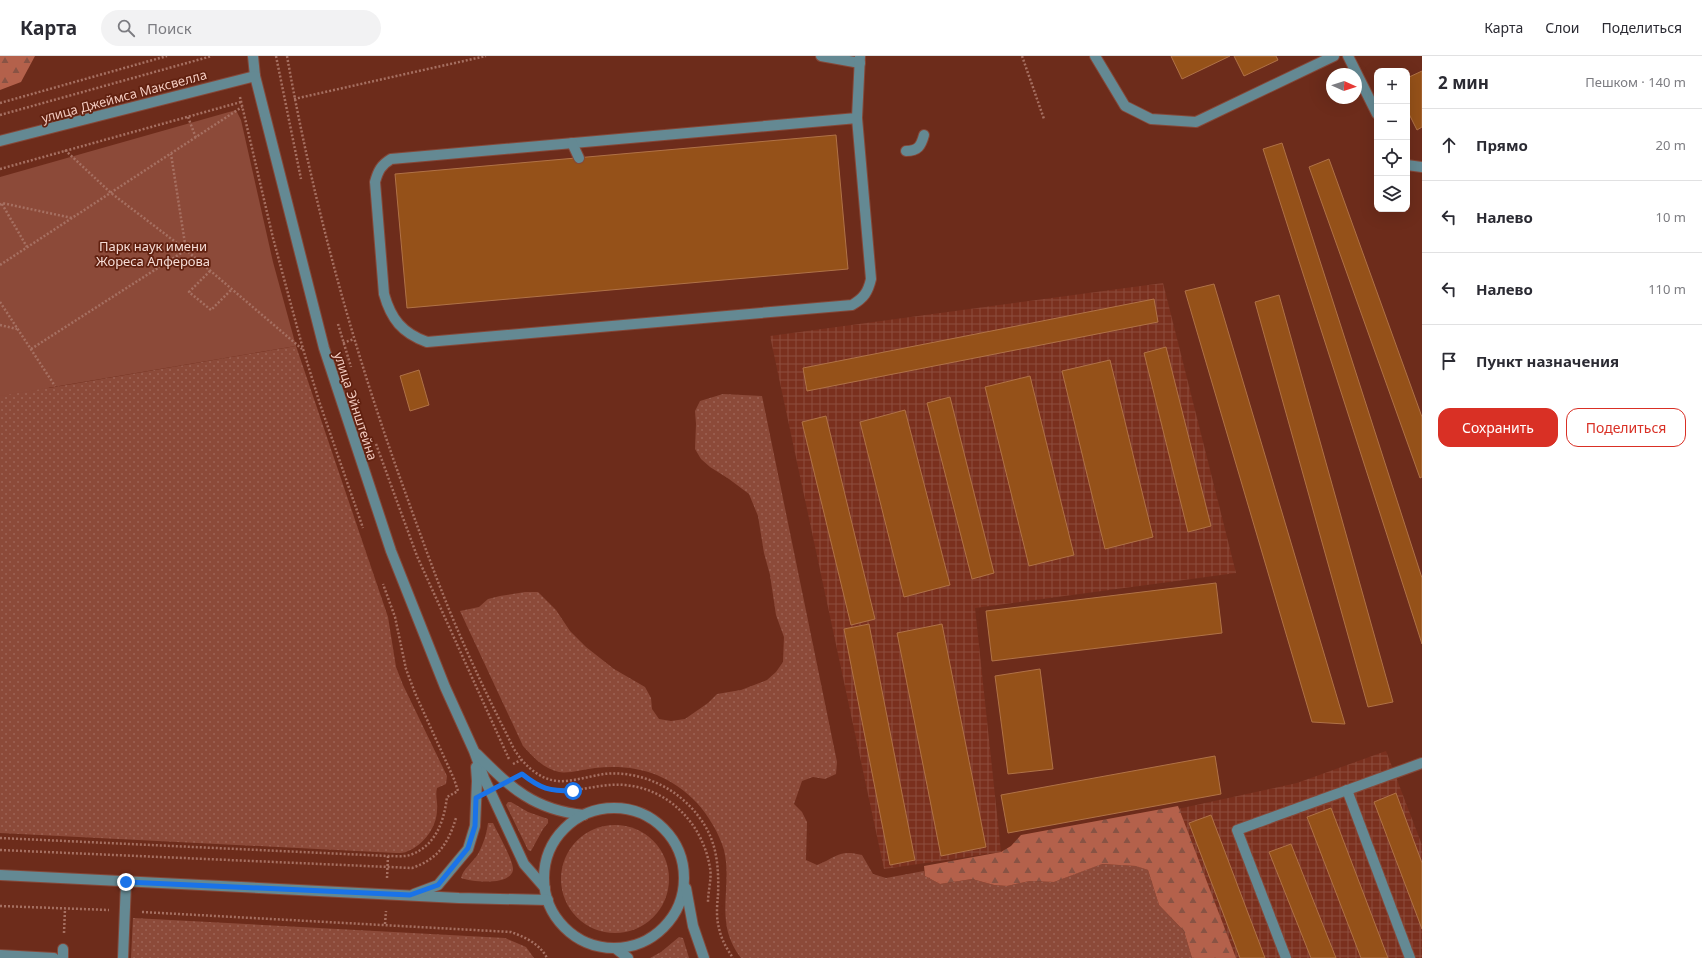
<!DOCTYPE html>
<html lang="ru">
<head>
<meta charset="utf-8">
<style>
  body { margin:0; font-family:"Noto Sans",sans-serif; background:#f2f2f3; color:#2b2b33 }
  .controls { position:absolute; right:12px; top:12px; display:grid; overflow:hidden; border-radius:8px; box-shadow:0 4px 16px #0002 }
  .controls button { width:36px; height:36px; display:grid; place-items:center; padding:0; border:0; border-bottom:1px solid #e1e1e2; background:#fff; color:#2b2b33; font:20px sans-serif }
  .compass { position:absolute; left:1326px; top:12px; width:36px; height:36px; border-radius:50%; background:#fff; box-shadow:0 4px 16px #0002; rotate:93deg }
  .stop { position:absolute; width:12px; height:12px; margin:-9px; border:3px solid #1a73e8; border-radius:50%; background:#fff }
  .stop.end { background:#1a73e8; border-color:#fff; box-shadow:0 1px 4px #0008 }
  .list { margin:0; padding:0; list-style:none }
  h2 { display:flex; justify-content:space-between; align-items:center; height:52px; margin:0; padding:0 16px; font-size:17px }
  h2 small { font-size:13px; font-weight:400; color:#7c7c81 }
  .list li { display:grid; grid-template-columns:26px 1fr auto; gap:12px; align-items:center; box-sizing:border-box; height:72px; padding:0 16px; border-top:1px solid #e1e1e2 }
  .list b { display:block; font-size:15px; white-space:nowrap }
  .list em { font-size:13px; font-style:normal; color:#7c7c81 }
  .actions { display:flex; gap:8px; padding:12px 16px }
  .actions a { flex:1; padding:9px 0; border:1px solid #d93025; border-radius:12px; text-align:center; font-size:14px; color:#d93025 }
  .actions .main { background:#d93025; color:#fff }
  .icon { flex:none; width:22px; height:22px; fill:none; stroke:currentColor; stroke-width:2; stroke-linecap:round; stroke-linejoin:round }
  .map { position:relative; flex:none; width:1422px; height:902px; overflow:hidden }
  header { display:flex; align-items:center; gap:24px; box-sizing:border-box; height:56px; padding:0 20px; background:#fff; border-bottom:1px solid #e1e1e2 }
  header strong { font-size:19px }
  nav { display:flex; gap:22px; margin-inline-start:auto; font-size:14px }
  .search { width:280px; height:36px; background:#f2f2f3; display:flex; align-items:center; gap:10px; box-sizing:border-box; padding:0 14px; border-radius:22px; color:#7c7c81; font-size:15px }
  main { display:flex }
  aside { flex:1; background:#fff }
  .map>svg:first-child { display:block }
  .industrial { fill:url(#industrial-grid) }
  .grass { fill:url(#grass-dots) }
  .forest { fill:url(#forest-firs) }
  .green { fill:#8c4a39 }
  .building { fill:#955119; stroke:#b07247 }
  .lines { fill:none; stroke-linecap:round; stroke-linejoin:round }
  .minor-casing { stroke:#854839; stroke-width:12 }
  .path { stroke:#a67062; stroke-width:2.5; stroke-dasharray:2 2; stroke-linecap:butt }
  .minor { stroke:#648993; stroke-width:10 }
  .route { stroke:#1a73e8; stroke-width:5 }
  .labels { text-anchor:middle; stroke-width:3.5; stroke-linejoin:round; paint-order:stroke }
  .street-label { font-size:13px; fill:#f2cabf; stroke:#612110 }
  .park-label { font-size:13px; fill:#f5dcd6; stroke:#612110 }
</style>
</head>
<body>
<header>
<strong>Карта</strong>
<div class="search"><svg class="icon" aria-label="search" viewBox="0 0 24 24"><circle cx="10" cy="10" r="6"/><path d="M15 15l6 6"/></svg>Поиск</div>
<nav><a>Карта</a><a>Слои</a><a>Поделиться</a></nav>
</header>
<main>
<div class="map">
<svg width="1422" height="902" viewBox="0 0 1422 902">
  <defs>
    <pattern id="industrial-grid" width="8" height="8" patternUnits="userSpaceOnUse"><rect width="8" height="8" fill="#7a301e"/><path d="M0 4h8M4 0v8" fill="none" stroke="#8d4d3d"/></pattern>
    <pattern id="grass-dots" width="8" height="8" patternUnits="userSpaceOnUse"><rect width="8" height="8" fill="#8c4a39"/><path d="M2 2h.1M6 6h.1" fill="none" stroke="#9d6354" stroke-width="1.8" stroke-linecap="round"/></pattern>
    <pattern id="forest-firs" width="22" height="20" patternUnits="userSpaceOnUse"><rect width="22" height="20" fill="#b4614b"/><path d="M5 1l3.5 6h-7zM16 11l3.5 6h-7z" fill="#895344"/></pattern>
  </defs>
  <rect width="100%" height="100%" fill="#6d2c1b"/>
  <g class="industrial">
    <path d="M1163 227 1236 517 975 552 1001 796 884 813 770 280Z"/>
    <path d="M1386 695 1422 789V902H1227L1173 754 1297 727Z"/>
  </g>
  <g class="grass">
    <path d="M16 276 49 332 296 290 388 561 396 611 403 629 447 720 446 728 437 732C435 740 438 746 437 754 437 770 424 789 408 795 405 797 400 797 396 797L0 777V317Z"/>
    <path d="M723 338 762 340 837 706 836 718 825 723 813 721 802 725 794 748 802 756 807 766 806 804 817 809C837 801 839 793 862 799L873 818 886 822 924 815 925 820 940 828 972 823 994 829 1007 830 1030 825 1054 826 1101 808 1137 810 1148 814 1159 849 1184 875 1192 902H741C713 866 733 832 724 794 719 777 708 759 697 747 668 717 635 708 595 712 586 713 567 718 559 716 543 712 534 702 523 690L460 555 479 551 488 543 500 540 525 536H538L556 554 570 575 586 591 614 613 645 631 651 642 652 653 659 663 671 665 685 663 708 647 717 638 741 634 767 624 776 616 783 606 784 581 776 559 770 519 764 497 758 460 749 438 729 423 710 411 701 403 695 393 696 368 695 355 700 345Z"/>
    <path d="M508 746H511L528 756 548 763V767L543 773 531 795 528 794 506 749Z"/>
    <path d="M488 767H493C497 776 514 805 513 814 510 830 472 826 461 822 463 813 473 806 478 798 483 789 487 777 488 767Z"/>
    <circle cx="615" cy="823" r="54"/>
    <path d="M133 862 505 882 526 891 534 902H131Z"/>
    <path d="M679 881 683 882 689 902H650L661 896Z"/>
  </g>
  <g class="forest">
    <path d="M0 0H35L21 26 0 34Z"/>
    <path d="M1178 750 1236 902H1192L1184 875 1159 849 1148 814 1136 810 1102 808 1054 826 1030 825 1007 830 994 829 972 823 940 828 925 820 924 810 1001 796 1011 790 1021 779Z"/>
  </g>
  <path class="green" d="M236 54 241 64 273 206 296 290 0 340V121Z"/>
  <g class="building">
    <path d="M1171 0H1230L1182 23Z"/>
    <path d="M1234 0H1276L1278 4 1244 20Z"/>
    <path d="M1422 15V71L1417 74 1407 54V22Z"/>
    <path d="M836 79 848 213 407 252 395 118Z"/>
    <path d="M1282 87 1422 522V588L1263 93Z"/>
    <path d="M1329 103 1422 361V421L1420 422 1309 111Z"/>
    <path d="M1214 228 1345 668 1312 666 1185 235Z"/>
    <path d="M1279 239 1393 646 1368 651 1255 246Z"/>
    <path d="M1154 243 1158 266 807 335 803 312Z"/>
    <path d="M1166 291 1211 470 1188 476 1144 297Z"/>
    <path d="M1110 304 1153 481 1105 493 1062 315Z"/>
    <path d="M419 314 429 349 410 355 400 320Z"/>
    <path d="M1030 320 1074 499 1029 510 985 331Z"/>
    <path d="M950 341 994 517 972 523 927 347Z"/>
    <path d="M905 354 950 529 904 541 860 366Z"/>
    <path d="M826 360 875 563 851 569 802 366Z"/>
    <path d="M1216 527 1222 577 992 605 986 555Z"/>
    <path d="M869 568 915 804 890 809 844 573Z"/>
    <path d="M942 568 986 791 941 800 897 577Z"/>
    <path d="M1040 613 1053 713 1008 718 995 620Z"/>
    <path d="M1215 700 1221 738 1008 777 1001 739Z"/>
    <path d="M1396 737 1422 807V873L1374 746Z"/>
    <path d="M1331 752 1388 902H1361L1307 761Z"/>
    <path d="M1211 759 1265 902H1240L1189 767Z"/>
    <path d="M1291 788 1336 902H1311L1269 796Z"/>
  </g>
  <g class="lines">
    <defs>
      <g id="minor">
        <path d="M253 0 255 20 324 292 391 495 445 631 474 695 484 722 524 808 545 832"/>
        <path d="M821 0 860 7"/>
        <path d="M1095 0 1125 50 1151 63 1196 66 1334 0"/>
        <path d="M1348 0 1377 58"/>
        <path d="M857 62 391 103C381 109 378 115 375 126L384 238C391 263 402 277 427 286L852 249C864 242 868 236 871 223L857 62 860 0"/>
        <path d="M0 85 255 20"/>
        <path d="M572 87 579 102"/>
        <path d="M906 95C918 95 921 90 924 79"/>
        <path d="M1407 109 1422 111"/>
        <path d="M477 698C511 732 534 754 584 759"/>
        <path d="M1347 734 1410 902"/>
        <circle cx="614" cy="822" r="70"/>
        <path d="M0 819 459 842 548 844"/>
        <path d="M686 832 693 870 704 902"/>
        <path d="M414 838 438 829 468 793 475 770 477 725 476 711"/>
        <path d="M615 892 628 902"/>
        <path d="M0 899 54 902"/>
        <path d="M63 902V893"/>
        <path d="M123 902 126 826"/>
        <path d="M1286 902 1237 774 1422 707"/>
      </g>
    </defs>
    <use href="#minor" class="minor-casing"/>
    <g class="path">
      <path d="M276 0 301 123"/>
      <path d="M287 0C313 147 353 292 404 433 422 483 440 534 462 584 478 621 496 657 514 693 525 711 543 727 565 725 578 724 591 720 604 718 640 714 678 732 699 761 717 784 719 810 718 839 717 849 716 862 719 872 721 883 727 893 733 902"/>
      <path d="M1022 0 1044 63"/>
      <path d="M240 41 273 182 303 293 320 348 363 472"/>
      <path d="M294 43 486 0"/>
      <path d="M0 47 167 0"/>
      <path d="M0 59 212 0"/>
      <path d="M188 61 196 82"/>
      <path d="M65 94 111 137 186 194 302 293"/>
      <path d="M0 113 241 46"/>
      <path d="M2 148 27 191"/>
      <path d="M0 149 2 147 72 162"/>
      <path d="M0 209 242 51"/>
      <path d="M210 215 189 236 211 254 231 234"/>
      <path d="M0 246 55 330"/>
      <path d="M338 268 351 311"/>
      <path d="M0 269 17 273"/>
      <path d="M343 287 354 283"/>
      <path d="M31 293 186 194 171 98"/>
      <path d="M376 388 417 500 509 703"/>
      <path d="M513 708 521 704"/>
      <path d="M561 735C582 735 603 727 625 729 669 733 703 768 710 812 712 822 708 835 708 846"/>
      <path d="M0 782 388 800C395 800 404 801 410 799 436 790 444 765 447 741L458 735 454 723 415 637 406 613 395 561 383 528"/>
      <path d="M0 794 412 812C438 803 448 788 456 762"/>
      <path d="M387 822 388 800"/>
      <path d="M0 850 109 854"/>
      <path d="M142 856 511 876C525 881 540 888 547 902"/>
      <path d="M385 868 386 855"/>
      <path d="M64 877 65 853"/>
    </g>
    <use href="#minor" class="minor"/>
  </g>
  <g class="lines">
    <path class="route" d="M126 826 410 839 438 829 468 792 475 770 476 742 522 718C541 733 549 735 573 735"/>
  </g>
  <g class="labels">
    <g class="street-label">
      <text transform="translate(124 40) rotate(-15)" y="5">улица Джеймса Максвелла</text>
      <text transform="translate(356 350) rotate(72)" y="5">улица Эйнштейна</text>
    </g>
    <g class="park-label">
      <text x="153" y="195">Парк наук имени<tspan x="153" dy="15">Жореса Алферова</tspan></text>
    </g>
  </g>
</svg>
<div class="controls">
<button>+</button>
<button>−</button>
<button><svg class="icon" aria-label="locate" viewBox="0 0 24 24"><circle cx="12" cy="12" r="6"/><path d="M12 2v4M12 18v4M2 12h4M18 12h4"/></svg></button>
<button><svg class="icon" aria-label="layers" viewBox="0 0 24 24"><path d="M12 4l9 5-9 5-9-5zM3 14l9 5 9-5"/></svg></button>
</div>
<svg class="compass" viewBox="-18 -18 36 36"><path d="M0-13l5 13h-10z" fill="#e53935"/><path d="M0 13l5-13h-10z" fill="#7c7c81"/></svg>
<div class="stop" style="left:573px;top:735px"></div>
<div class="stop end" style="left:126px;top:826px"></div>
</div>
<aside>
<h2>2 мин<small>Пешком · 140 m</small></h2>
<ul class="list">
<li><svg class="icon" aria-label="ahead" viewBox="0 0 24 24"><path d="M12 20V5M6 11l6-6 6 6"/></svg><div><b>Прямо</b></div><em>20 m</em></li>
<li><svg class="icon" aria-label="left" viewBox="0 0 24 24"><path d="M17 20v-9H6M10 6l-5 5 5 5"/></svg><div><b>Налево</b></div><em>10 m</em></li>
<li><svg class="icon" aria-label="left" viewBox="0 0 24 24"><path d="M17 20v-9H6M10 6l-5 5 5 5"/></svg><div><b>Налево</b></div><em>110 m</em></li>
<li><svg class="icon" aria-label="arrive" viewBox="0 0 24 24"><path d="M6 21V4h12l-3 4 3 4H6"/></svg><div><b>Пункт назначения</b></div></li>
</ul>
<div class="actions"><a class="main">Сохранить</a><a>Поделиться</a></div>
</aside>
</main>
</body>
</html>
